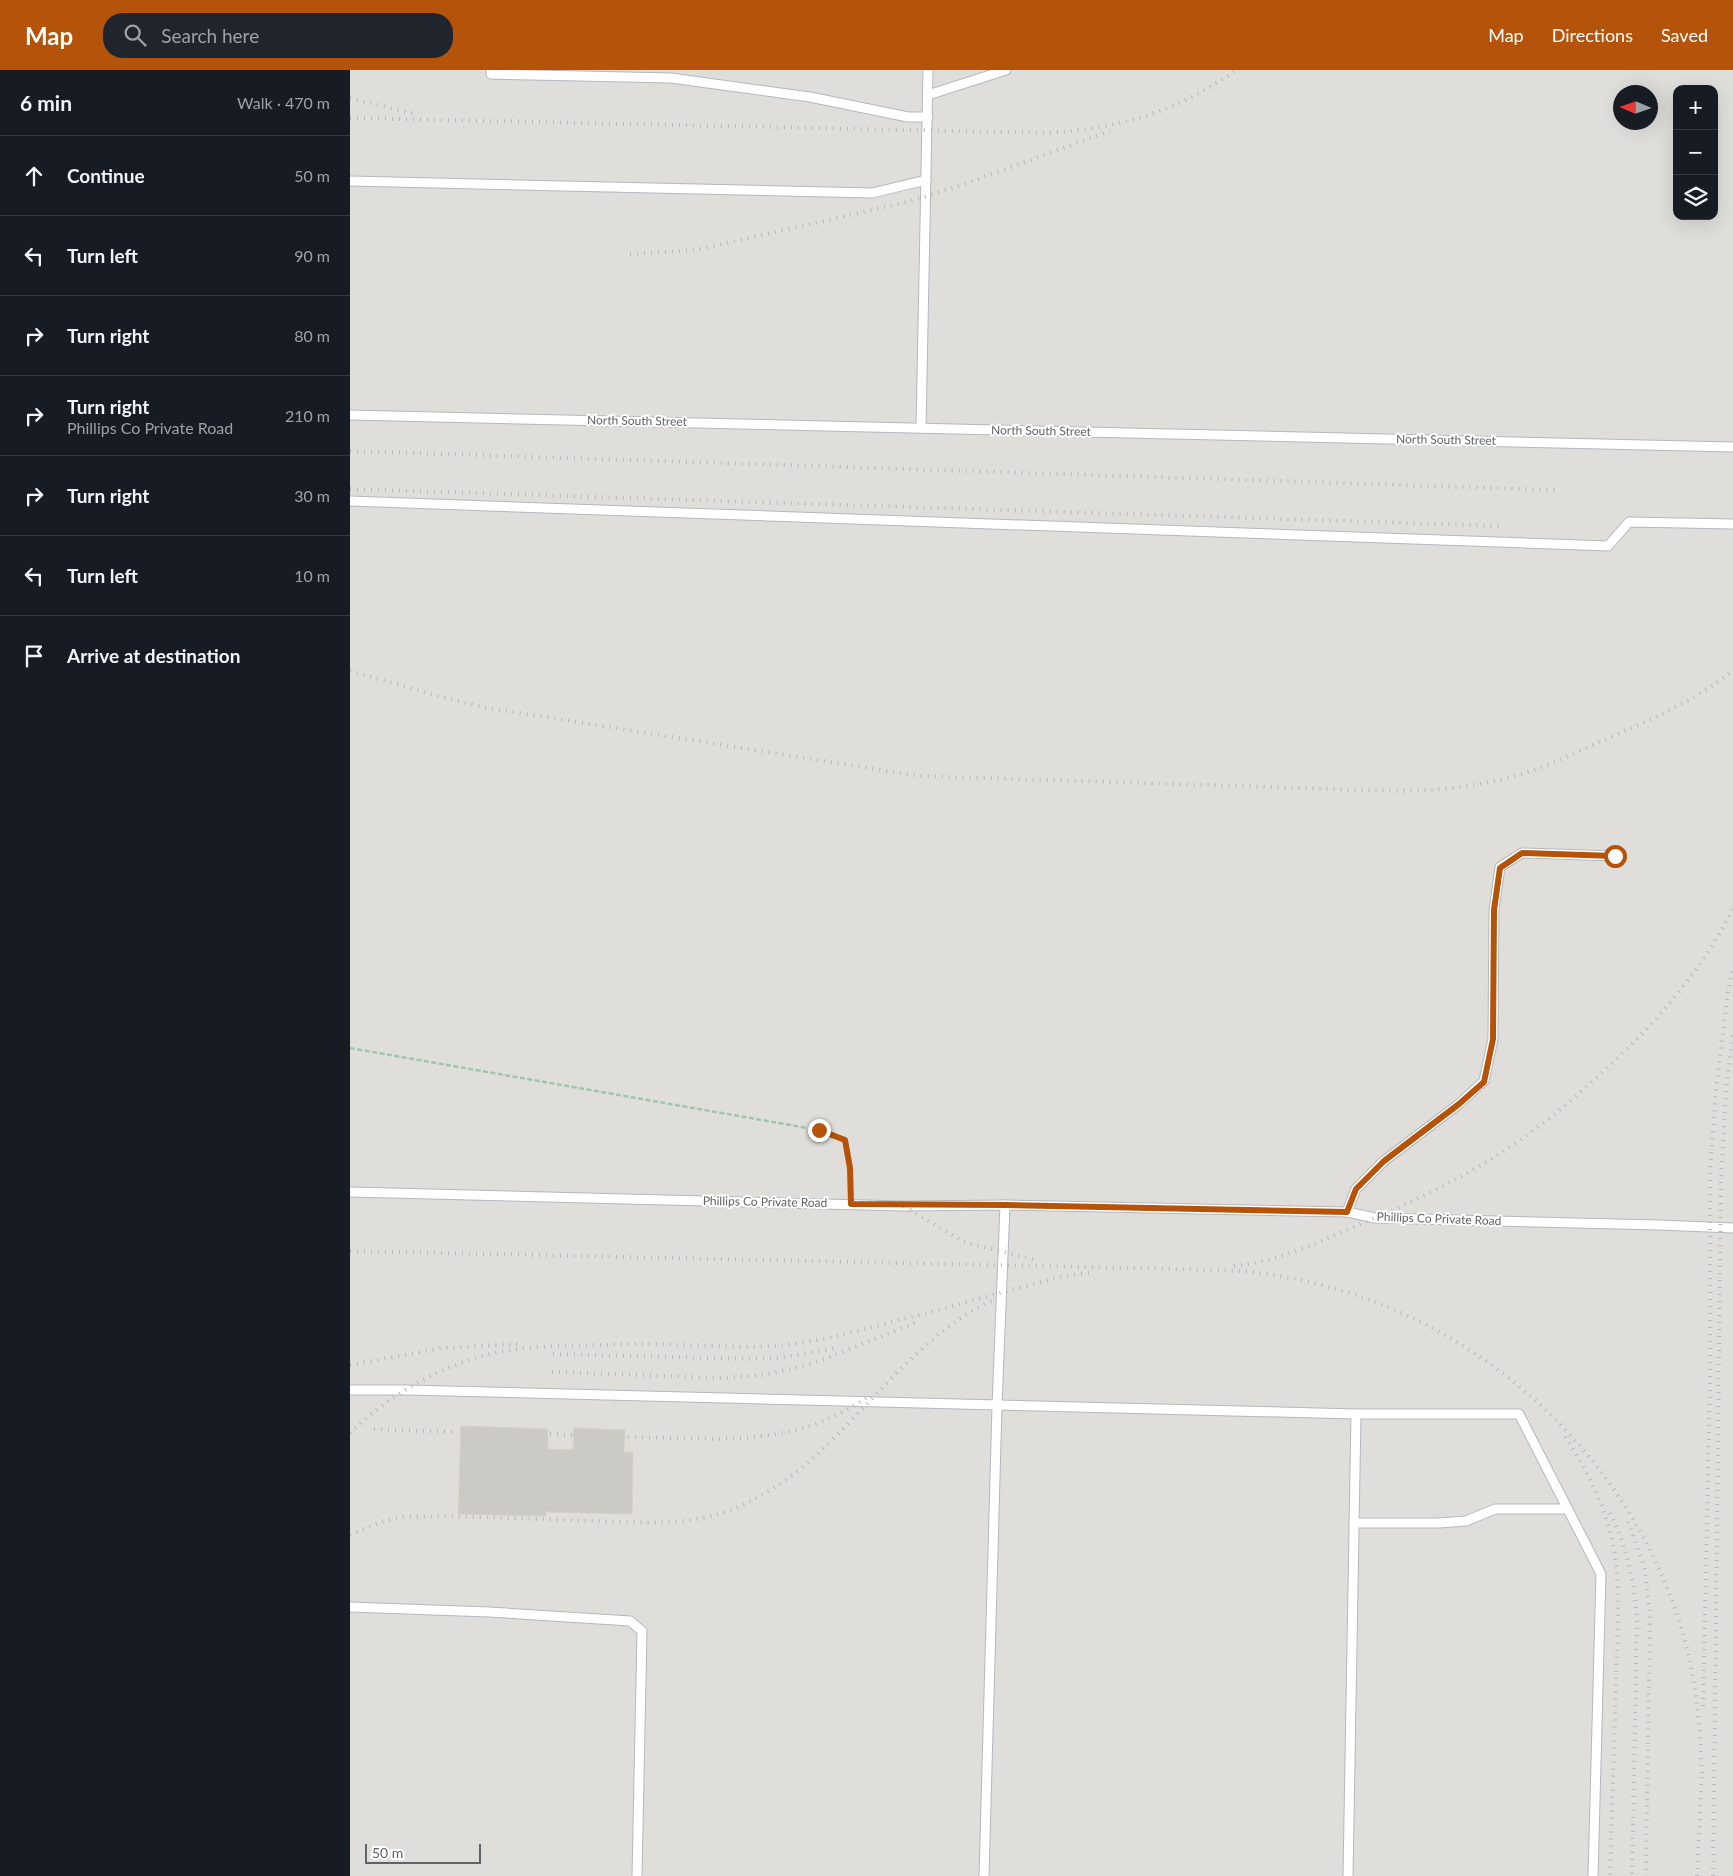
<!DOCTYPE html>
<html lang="en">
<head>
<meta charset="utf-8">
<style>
  body { margin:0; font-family:Lato,sans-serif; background:#20242c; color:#f1f3f6 }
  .controls { position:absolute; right:15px; top:15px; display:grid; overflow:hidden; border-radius:10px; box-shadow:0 5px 20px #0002 }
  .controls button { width:45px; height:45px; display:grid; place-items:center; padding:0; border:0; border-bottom:1px solid #363941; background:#171b24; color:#f1f3f6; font:25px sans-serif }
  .compass { position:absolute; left:1263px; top:15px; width:45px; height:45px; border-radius:50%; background:#171b24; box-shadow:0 5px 20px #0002; rotate:272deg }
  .scale { position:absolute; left:15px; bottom:12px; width:116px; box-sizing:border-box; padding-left:5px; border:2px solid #5f6368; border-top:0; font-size:14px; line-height:18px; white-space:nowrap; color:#5f6368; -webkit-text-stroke:4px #fff; paint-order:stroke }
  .stop { position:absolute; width:15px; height:15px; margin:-11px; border:4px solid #b45309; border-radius:50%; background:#fff }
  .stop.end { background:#b45309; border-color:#fff; box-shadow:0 1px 5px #0008 }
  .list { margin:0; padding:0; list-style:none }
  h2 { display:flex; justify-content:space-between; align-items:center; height:65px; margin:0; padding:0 20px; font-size:21px }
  h2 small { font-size:16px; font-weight:400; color:#9ea1a6 }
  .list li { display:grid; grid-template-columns:32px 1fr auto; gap:15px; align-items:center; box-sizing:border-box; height:80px; padding:0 20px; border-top:1px solid #363941 }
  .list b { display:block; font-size:19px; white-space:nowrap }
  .list p { margin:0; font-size:16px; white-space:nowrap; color:#9ea1a6 }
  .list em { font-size:16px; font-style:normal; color:#9ea1a6 }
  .icon { flex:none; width:28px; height:28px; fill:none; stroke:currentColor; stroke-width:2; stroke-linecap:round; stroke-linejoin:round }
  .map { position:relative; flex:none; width:1383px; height:1806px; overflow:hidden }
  header { display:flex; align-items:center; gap:30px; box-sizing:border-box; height:70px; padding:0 25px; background:#b45309; color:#fff }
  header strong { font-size:24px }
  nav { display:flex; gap:28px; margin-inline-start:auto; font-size:18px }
  .search { width:350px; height:45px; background:#20242c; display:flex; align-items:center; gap:12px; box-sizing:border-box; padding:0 18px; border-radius:20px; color:#9ea1a6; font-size:19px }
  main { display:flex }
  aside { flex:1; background:#171b24 }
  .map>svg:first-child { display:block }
  .industrial { fill:#e0deda; fill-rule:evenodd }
  .building { fill:#cccac5; stroke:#d6d1c6 }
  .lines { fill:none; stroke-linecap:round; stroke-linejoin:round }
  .lane-casing { stroke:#b5b8bc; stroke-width:11 }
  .path { stroke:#9cc7a9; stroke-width:2.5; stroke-dasharray:5 2.5; stroke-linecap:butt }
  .lane { stroke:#fff; stroke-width:9 }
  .rail { stroke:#b6b7b8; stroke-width:4; stroke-dasharray:1 6; stroke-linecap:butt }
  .route { stroke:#b45309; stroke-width:6 }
  .labels { text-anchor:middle; stroke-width:4; stroke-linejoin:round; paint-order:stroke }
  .street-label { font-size:12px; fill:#5f6368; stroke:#fff }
</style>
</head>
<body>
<header>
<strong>Map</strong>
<div class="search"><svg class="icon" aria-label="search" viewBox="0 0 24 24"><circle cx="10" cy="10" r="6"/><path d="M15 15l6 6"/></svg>Search here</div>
<nav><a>Map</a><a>Directions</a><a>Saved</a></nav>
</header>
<main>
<aside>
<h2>6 min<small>Walk · 470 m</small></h2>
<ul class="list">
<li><svg class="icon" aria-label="ahead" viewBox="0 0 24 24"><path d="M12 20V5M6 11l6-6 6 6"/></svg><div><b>Continue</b></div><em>50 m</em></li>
<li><svg class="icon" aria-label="left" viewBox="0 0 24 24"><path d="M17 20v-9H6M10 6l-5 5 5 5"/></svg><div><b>Turn left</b></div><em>90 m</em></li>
<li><svg class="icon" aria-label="right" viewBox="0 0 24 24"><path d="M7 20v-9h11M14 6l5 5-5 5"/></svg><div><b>Turn right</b></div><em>80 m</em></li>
<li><svg class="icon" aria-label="right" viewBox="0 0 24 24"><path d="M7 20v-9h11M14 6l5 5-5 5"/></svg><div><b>Turn right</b><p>Phillips Co Private Road</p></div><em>210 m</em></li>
<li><svg class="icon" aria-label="right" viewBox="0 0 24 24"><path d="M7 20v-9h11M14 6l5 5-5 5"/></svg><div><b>Turn right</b></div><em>30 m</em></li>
<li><svg class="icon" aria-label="left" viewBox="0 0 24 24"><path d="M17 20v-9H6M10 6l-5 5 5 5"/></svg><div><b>Turn left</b></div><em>10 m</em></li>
<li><svg class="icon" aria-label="arrive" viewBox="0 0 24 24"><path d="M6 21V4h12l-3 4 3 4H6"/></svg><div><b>Arrive at destination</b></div></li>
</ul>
</aside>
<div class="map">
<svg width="1383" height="1806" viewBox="0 0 1383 1806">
  <rect width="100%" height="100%" fill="#f1efe8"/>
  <path class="industrial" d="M0 0H1383V1806H0ZM1327 19H1364V146H1327ZM1270 22H1300V52H1270Z"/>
  <path class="building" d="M111 1356 198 1359V1379L223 1380 224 1358 275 1360 274 1382H283L282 1444 196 1442V1446L108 1444Z"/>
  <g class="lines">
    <defs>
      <g id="lane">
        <path d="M141 0V4L321 8 460 27 558 47H578"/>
        <path d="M578 25 656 0"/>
        <path d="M0 111 522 123 576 110"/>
        <path d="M0 345 1383 377"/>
        <path d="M571 358 578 0"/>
        <path d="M0 431 1258 476 1279 452 1383 454"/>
        <path d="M0 1122 554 1136 655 1135 997 1142 1025 1148 1309 1155 1383 1158"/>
        <path d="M997 1142 1006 1119 1034 1091 1109 1034 1134 1011 1143 969 1144 840 1150 797 1172 783 1265 786"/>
        <path d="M0 1320H57L1006 1344"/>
        <path d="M1004 1453H1089L1116 1451 1145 1439H1218"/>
        <path d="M0 1537 139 1542 280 1551 292 1561 287 1806"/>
        <path d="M634 1806 647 1336 655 1135"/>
        <path d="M998 1806 1006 1344H1169L1251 1504 1243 1806"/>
      </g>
    </defs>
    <use href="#lane" class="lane-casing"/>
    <path class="path" d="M0 978 469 1060 495 1070 500 1098 501 1124"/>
    <use href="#lane" class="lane"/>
    <g class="rail">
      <path d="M0 28 65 44"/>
      <path d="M0 48 699 63C769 58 828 42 886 0"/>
      <path d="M280 184 346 180 557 132 606 117 760 61"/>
      <path d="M0 381 1206 420"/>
      <path d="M0 419 1151 456"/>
      <path d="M0 601 88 626 132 637 569 706 1046 721C1094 721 1143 715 1189 698 1213 689 1236 678 1259 668 1303 649 1345 630 1383 601"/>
      <path d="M554 1136 614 1172 686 1190"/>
      <path d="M0 1181 874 1200C1082 1210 1268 1356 1330 1554 1346 1604 1350 1655 1352 1707"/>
      <path d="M884 1196C926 1192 967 1173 1006 1156 1060 1133 1115 1108 1164 1074 1206 1046 1243 1012 1279 977 1320 936 1358 890 1383 838"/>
      <path d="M203 1284 402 1289 428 1288 487 1278"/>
      <path d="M0 1295 93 1278 168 1274"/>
      <path d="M202 1302 368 1308 414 1305 452 1296 472 1290 567 1252"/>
      <path d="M24 1359 108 1362"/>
      <path d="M0 1363C39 1325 91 1295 144 1283 176 1276 210 1276 242 1275 264 1275 285 1273 307 1274 349 1275 393 1279 435 1275 472 1271 507 1261 542 1252 600 1237 657 1221 714 1206L745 1202"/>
      <path d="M200 1364 223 1365"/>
      <path d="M278 1367C366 1368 444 1380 520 1325"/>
      <path d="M1215 1367C1239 1402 1259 1444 1265 1486 1271 1527 1267 1570 1266 1612 1264 1676 1262 1741 1260 1806"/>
      <path d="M1260 1443C1277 1477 1284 1511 1287 1549L1282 1806"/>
      <path d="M1278 1452 1294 1496 1300 1544 1296 1806"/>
      <path d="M0 1465 34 1451 53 1447C116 1445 179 1449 242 1451 285 1453 341 1456 381 1440 410 1429 440 1409 463 1388 518 1339 576 1258 644 1230"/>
      <path d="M1353 1636 1360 1311V1101L1366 1020 1378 921 1383 898"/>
      <path d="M1347 1806 1352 1701"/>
      <path d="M1363 1806 1371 1111 1376 1021 1383 963"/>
    </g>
  </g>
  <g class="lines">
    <path class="route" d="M469 1060 495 1070 500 1098 501 1134 655 1135 997 1142 1006 1119 1034 1091 1109 1034 1134 1012 1143 969 1144 840 1150 798 1172 783 1265 786"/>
  </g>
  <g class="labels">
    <g class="street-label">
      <text transform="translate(287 351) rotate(1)" y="4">North South Street</text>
      <text transform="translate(691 361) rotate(1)" y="4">North South Street</text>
      <text transform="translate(1096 370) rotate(1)" y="4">North South Street</text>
      <text transform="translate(415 1132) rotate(1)" y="4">Phillips Co Private Road</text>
      <text transform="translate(1089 1149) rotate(2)" y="4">Phillips Co Private Road</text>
    </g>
  </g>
</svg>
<div class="controls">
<button>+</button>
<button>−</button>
<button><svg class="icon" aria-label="layers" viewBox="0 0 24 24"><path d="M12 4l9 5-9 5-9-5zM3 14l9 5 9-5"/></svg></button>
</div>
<svg class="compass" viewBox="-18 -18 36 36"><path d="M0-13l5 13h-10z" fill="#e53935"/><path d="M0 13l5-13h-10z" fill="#9ea1a6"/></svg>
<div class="scale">50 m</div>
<div class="stop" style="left:1265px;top:786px"></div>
<div class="stop end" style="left:469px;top:1060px"></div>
</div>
</main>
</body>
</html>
